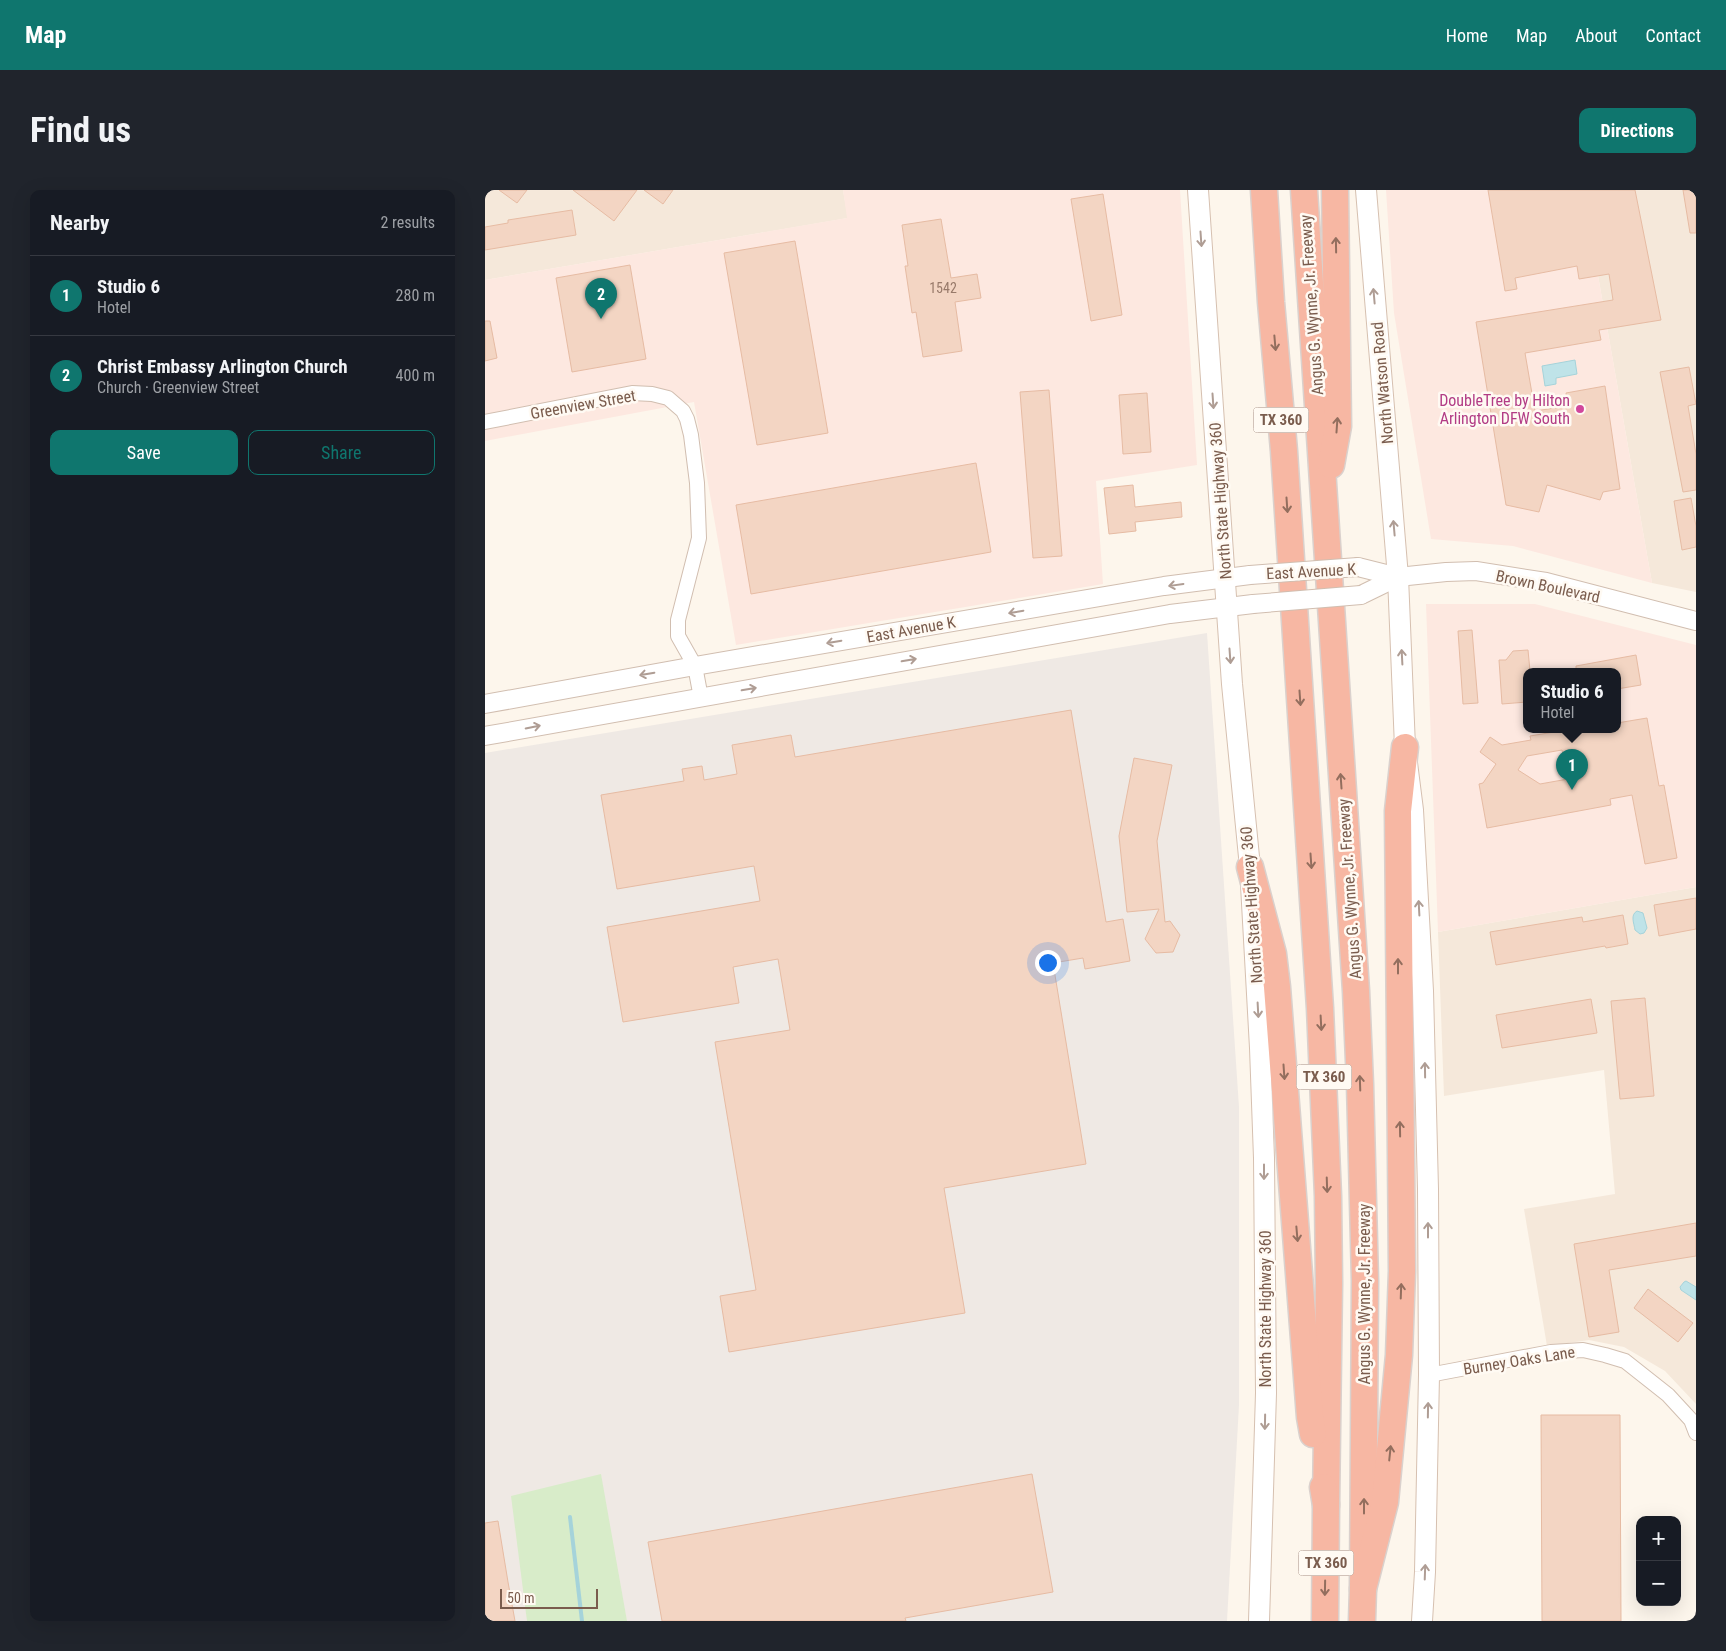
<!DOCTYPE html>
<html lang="en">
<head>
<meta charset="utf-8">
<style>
  body { margin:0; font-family:"Roboto Condensed",sans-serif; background:#20242c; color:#f1f3f6 }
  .controls { position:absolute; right:15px; bottom:15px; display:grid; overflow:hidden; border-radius:10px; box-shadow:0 5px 20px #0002 }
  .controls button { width:45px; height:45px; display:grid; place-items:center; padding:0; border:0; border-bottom:1px solid #363941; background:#171b24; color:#f1f3f6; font:25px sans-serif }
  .scale { position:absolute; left:15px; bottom:12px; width:98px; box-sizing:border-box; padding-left:5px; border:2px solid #7a5c4d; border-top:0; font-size:14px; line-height:18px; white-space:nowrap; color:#7a5c4d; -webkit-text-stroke:4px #fffaf3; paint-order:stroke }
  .you { position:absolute; left:562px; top:772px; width:18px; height:18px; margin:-12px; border:4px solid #fff; border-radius:50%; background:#1a73e8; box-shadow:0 0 0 8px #1a73e833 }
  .badge { display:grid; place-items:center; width:32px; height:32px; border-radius:50%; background:#0f766e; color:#fff; font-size:16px; font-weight:700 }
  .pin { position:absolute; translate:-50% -41px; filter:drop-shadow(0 1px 2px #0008) }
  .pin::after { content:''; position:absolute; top:26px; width:18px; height:15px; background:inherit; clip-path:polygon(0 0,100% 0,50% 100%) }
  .popup { position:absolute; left:1038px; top:478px; width:98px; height:65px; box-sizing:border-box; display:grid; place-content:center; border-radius:10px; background:#171b24; filter:drop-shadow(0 1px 4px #0005); font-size:16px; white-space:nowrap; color:#9ea1a6 }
  .popup b { font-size:19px; color:#f1f3f6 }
  .popup::after { content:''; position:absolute; left:50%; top:100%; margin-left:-10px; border:10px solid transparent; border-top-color:#171b24 }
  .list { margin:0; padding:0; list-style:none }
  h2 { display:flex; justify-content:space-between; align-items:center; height:65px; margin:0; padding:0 20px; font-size:21px }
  h2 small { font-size:16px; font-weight:400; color:#9ea1a6 }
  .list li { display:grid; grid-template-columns:32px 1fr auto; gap:15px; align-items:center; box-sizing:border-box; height:80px; padding:0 20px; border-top:1px solid #363941 }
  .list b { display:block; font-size:19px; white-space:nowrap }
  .list p { margin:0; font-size:16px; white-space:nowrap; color:#9ea1a6 }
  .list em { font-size:16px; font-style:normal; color:#9ea1a6 }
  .actions { display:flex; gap:10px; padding:15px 20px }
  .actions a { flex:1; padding:11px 0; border:1px solid #0f766e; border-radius:10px; text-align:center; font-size:18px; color:#0f766e }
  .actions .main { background:#0f766e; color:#fff }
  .map { position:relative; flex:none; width:1211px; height:1431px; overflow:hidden; border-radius:10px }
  header { display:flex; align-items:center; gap:30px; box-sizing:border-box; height:70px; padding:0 25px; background:#0f766e; color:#fff }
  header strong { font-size:24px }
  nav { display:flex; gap:28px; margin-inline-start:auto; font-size:18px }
  .intro { display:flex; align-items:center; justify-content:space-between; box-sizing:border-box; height:120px; padding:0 30px }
  h1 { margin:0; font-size:35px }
  .button { padding:12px 22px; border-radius:10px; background:#0f766e; color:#fff; font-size:18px; font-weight:700 }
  main { display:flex; gap:30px; padding:0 30px }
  aside { flex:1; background:#171b24; border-radius:10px; box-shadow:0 5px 20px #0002 }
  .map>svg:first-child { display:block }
  .residential { fill:#f5e8da }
  .commercial { fill:#fde8e0; fill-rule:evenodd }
  .industrial { fill:#efe9e4 }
  .green { fill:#d8ecc9 }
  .water { fill:#bfe3e8; stroke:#a5d3da }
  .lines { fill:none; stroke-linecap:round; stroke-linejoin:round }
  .stream { stroke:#a5d3da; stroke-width:4 }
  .building { fill:#f3d5c3; stroke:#e6bba3; fill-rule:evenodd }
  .minor-casing { stroke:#d1beb0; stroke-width:16 }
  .tertiary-casing { stroke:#d1beb0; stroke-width:20 }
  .secondary-casing { stroke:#d6c0b0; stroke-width:22 }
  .motorway-casing { stroke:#dad1cd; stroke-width:29 }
  .minor { stroke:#fff; stroke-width:14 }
  .tertiary { stroke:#fff; stroke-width:18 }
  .secondary { stroke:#fff; stroke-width:20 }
  .motorway { stroke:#f7b7a3; stroke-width:26 }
  .tertiary-bridge-casing { stroke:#d1beb0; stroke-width:20; stroke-linecap:butt }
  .tertiary-bridge { stroke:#fff; stroke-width:18 }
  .oneway { stroke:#af9d94 }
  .oneway2 { stroke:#936e5e }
  .hotel-dot { fill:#d1479c; stroke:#fffaf3; stroke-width:2 }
  .labels { text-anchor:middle; stroke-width:5; stroke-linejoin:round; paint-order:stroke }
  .number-label { font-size:14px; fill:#987a6a }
  .shield { fill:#fffaf3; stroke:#a28b7f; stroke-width:1 }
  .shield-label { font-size:15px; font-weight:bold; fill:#7a5c4d }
  .street-label { font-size:16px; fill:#7a5c4d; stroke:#fffaf3 }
  .hotel-label { font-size:16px; fill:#b23c85; stroke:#fffaf3; text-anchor:end }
</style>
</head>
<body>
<header>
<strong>Map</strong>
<nav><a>Home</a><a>Map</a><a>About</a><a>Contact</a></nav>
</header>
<div class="intro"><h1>Find us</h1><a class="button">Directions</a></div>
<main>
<aside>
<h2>Nearby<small>2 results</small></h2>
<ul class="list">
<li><span class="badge">1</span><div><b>Studio 6</b><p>Hotel</p></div><em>280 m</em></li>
<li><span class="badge">2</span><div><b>Christ Embassy Arlington Church</b><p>Church · Greenview Street</p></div><em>400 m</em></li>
</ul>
<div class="actions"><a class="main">Save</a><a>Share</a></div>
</aside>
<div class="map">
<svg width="1211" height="1431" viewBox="0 0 1211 1431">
  <rect width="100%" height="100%" fill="#fdf6ec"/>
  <g class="residential">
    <path d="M0 0H358L363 28 0 90Z"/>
    <path d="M1098 0H1211V402L1167 393Z"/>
    <path d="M1211 697V1214L1180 1181 1139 1157 1104 1150 1062 1156 1039 1019 1130 1004 1119 880 959 906 953 742Z"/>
  </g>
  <g class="commercial">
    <path d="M358 0H695L712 275 611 291 618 394 251 455 209 212 0 251V90L362 28Z"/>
    <path d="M901 0H1098L1167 393 1028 356 946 349 909 123Z"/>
    <path d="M941 414H1050L1211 455V697L953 742ZM1042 481H1132V539H1042Z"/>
  </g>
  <path class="industrial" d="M722 443 754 917V1215L742 1431H0V563Z"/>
  <path class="green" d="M116 1284 142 1431H42L26 1306Z"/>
  <g class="water">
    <path d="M1090 170 1092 184 1071 188V194L1060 196 1057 176Z"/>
    <path d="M1152 721 1158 723 1162 738 1159 743 1155 744 1150 740C1149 733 1145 725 1152 721Z"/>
    <path d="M1201 1091 1211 1097V1110L1196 1100 1195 1097 1199 1092Z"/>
  </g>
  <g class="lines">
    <path class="stream" d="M85 1327 97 1431"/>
  </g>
  <g class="building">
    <path d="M14 0H42L32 13Z"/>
    <path d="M88 0H152L129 31Z"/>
    <path d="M159 0H188L178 14Z"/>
    <path d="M1003 0H1150L1176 130 1114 140 1116 150 1040 163 1050 221 1083 216 1081 203 1120 196 1135 299 1118 302 1115 310 1062 295 1054 322 1021 315 991 132 1128 110 1124 84 1094 89 1092 76 1030 88 1032 99 1020 101Z"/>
    <path d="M1198 0H1211V43H1205Z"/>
    <path d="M618 4 637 125 606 131 586 9Z"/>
    <path d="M87 20 91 45 0 60V37L23 33V30Z"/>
    <path d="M456 29 466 88 492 84 496 108 470 112 477 161 438 167 431 122 427 123 420 76H423L417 35Z"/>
    <path d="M310 51 343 243 272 255 239 63Z"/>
    <path d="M145 75 161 169 87 182 71 88Z"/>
    <path d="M0 131H5L12 168 0 171Z"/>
    <path d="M1204 177 1211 214 1203 216 1211 264V300L1198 302 1175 182Z"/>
    <path d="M564 200 577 366 548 368 535 202Z"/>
    <path d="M662 203 666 262 638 264 634 205Z"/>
    <path d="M491 273 506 362 266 404 251 315Z"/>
    <path d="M648 295 650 317 696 312 697 327 650 332 651 341 624 344 619 298Z"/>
    <path d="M1206 308 1211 336V357L1197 360 1189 311Z"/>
    <path d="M987 440 993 513 978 514 973 441Z"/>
    <path d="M1043 460 1045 481H1042V512L1017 514 1014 470H1021L1028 461Z"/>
    <path d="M1151 465 1156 495 1132 499V481H1091V476Z"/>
    <path d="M586 520 621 732 638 729 645 771 600 779 598 768 568 773 601 974 459 998 480 1123 244 1162 235 1106 271 1100 230 852 305 840 293 769 248 777 254 813 138 832 122 737 275 711 269 676 132 699 116 605 199 591 197 579 217 576 219 590 252 584 247 555 306 545 310 567Z"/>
    <path d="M1162 528 1174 596 1179 595 1192 668 1160 674 1147 605 1125 609 1126 615 1002 638 994 594 998 593 1011 574 995 562 1005 547 1017 555 1046 550 1045 546 1087 539H1132V533ZM1077 560 1083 589 1055 594 1033 580 1042 566Z"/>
    <path d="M649 568 687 575 672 651 680 732 685 731 695 745 688 762 671 763 660 749 674 719 642 722 634 646Z"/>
    <path d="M1211 708V739L1174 746 1169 715Z"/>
    <path d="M1138 725 1143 754 1121 758 1120 756 1011 775 1005 742 1097 727 1098 732Z"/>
    <path d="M1160 808 1169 906 1135 909 1126 811Z"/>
    <path d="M1106 809 1112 843 1017 858 1011 825Z"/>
    <path d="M1211 1033V1066L1124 1080 1134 1142 1104 1147 1089 1054Z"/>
    <path d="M1163 1099 1208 1133 1193 1152 1149 1118Z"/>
    <path d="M1056 1225H1135L1136 1431H1057Z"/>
    <path d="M547 1284 568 1402 420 1428 421 1431H177L163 1352Z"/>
    <path d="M13 1331 23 1392 30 1431H0V1333Z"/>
  </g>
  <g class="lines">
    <defs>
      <g id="minor">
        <path d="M0 232 147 203 167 204 183 208 198 221 202 229 206 245 212 293 214 348 193 430V446L210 476 216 508"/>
        <path d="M944 1185 1066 1162 1098 1160 1120 1165 1140 1171 1183 1205 1206 1230 1211 1243"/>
      </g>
      <g id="tertiary">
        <path d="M873 377 913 387"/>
        <path d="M876 405 913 387 961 382 991 381 1061 392 1211 431"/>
        <path d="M0 514 210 476 679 396 765 385"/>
        <path d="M0 546 685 424 768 414"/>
      </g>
      <g id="secondary">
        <path d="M713 0 747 494 765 677 775 858 779 968 781 1203 774 1431"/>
        <path d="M881 0 913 387 920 557 928 620 938 801 943 999 944 1185 940 1382 937 1431"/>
      </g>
      <g id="motorway">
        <path d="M779 0 786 112 799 261 835 818 843 1006 844 1093 841 1315"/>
        <path d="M819 0 871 801 875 894 880 1091 878 1399"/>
        <path d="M846 275 853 236 850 0"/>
        <path d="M765 677 788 764 792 797 825 1227 828 1244"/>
        <path d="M838 1297 841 1315 840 1431"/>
        <path d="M877 1431 878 1399 900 1312 914 1165 917 1081 913 621 920 557"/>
      </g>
    </defs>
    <use href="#minor" class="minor-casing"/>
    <use href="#tertiary" class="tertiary-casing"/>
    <use href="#secondary" class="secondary-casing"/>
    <use href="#motorway" class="motorway-casing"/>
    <use href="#minor" class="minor"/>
    <use href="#tertiary" class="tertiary"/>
    <use href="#secondary" class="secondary"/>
    <use href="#motorway" class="motorway"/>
    <defs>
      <g id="tertiary-bridge">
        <path d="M765 385 873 377"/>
        <path d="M768 414 876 405"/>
      </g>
    </defs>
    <use href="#tertiary-bridge" class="tertiary-bridge-casing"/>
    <use href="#tertiary-bridge" class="tertiary-bridge"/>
  </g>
  <defs><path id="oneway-shaft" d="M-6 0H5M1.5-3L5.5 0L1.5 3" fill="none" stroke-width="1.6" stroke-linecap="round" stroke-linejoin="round" transform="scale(1.25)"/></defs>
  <g class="oneway">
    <use href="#oneway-shaft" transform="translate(716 49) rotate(86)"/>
    <use href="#oneway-shaft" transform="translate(889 106) rotate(-95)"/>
    <use href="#oneway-shaft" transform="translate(728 211) rotate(86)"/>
    <use href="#oneway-shaft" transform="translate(909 338) rotate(-95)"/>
    <use href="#oneway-shaft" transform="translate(691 395) rotate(172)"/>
    <use href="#oneway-shaft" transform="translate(531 422) rotate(170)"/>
    <use href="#oneway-shaft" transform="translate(349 452) rotate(170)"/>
    <use href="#oneway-shaft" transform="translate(745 466) rotate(86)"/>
    <use href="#oneway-shaft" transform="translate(917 467) rotate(-93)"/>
    <use href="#oneway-shaft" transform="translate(424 470) rotate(-10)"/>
    <use href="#oneway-shaft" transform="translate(162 484) rotate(170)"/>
    <use href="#oneway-shaft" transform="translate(264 499) rotate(-10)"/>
    <use href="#oneway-shaft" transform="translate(48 537) rotate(-11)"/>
    <use href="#oneway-shaft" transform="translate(934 718) rotate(-93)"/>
    <use href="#oneway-shaft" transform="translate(773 820) rotate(87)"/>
    <use href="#oneway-shaft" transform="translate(940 880) rotate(-91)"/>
    <use href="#oneway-shaft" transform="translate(779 982) rotate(90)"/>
    <use href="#oneway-shaft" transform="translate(943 1040) rotate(-90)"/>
    <use href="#oneway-shaft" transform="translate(943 1220) rotate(-89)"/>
    <use href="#oneway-shaft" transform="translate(780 1232) rotate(91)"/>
    <use href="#oneway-shaft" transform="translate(940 1382) rotate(-88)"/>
  </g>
  <g class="oneway2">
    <use href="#oneway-shaft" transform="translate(851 55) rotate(-91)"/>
    <use href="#oneway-shaft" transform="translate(790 153) rotate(85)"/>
    <use href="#oneway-shaft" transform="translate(852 235) rotate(-86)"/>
    <use href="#oneway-shaft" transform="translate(802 315) rotate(86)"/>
    <use href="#oneway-shaft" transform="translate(815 508) rotate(86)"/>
    <use href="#oneway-shaft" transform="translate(856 591) rotate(-94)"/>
    <use href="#oneway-shaft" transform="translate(826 671) rotate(86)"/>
    <use href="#oneway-shaft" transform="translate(913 776) rotate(-90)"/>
    <use href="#oneway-shaft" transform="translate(836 833) rotate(87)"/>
    <use href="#oneway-shaft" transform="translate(799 882) rotate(86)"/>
    <use href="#oneway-shaft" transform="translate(875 893) rotate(-92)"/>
    <use href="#oneway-shaft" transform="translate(915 939) rotate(-91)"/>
    <use href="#oneway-shaft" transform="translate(842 995) rotate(88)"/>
    <use href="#oneway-shaft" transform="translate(812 1044) rotate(85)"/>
    <use href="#oneway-shaft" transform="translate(916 1101) rotate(-88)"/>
    <use href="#oneway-shaft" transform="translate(905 1263) rotate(-84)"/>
    <use href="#oneway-shaft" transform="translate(879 1316) rotate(-90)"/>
    <use href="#oneway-shaft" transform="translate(840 1398) rotate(91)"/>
  </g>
  <circle class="hotel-dot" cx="1095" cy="219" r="5"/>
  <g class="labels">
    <g class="number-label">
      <text x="458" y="103">1542</text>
    </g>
    <g class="shield">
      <rect x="768.5" y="217.5" width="55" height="25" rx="4"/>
      <rect x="811.5" y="874.5" width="55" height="25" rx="4"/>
      <rect x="813.5" y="1360.5" width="55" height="25" rx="4"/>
    </g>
    <g class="shield-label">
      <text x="796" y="235">TX 360</text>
      <text x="839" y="892">TX 360</text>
      <text x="841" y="1378">TX 360</text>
    </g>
    <g class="street-label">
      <text transform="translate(826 115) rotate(-94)" y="6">Angus G. Wynne, Jr. Freeway</text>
      <text transform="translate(897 193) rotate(-95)" y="6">North Watson Road</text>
      <text transform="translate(98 214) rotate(-10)" y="6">Greenview Street</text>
      <text transform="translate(735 311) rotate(-94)" y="6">North State Highway 360</text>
      <text transform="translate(826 381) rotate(-3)" y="6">East Avenue K</text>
      <text transform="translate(1063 396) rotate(12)" y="6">Brown Boulevard</text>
      <text transform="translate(426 439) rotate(-10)" y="6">East Avenue K</text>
      <text transform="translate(864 699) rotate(-94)" y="6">Angus G. Wynne, Jr. Freeway</text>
      <text transform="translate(766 715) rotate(-94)" y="6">North State Highway 360</text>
      <text transform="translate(879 1104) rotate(-90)" y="6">Angus G. Wynne, Jr. Freeway</text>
      <text transform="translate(780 1119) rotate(-90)" y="6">North State Highway 360</text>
      <text transform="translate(1034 1170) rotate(-9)" y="6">Burney Oaks Lane</text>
    </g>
    <g class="hotel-label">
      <text x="1085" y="216">DoubleTree by Hilton<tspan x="1085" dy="18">Arlington DFW South</tspan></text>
    </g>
  </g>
</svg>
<div class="controls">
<button>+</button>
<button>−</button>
</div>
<div class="scale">50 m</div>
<div class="you"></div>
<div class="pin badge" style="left:1087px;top:600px">1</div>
<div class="popup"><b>Studio 6</b>Hotel</div>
<div class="pin badge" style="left:116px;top:129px">2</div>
</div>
</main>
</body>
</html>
